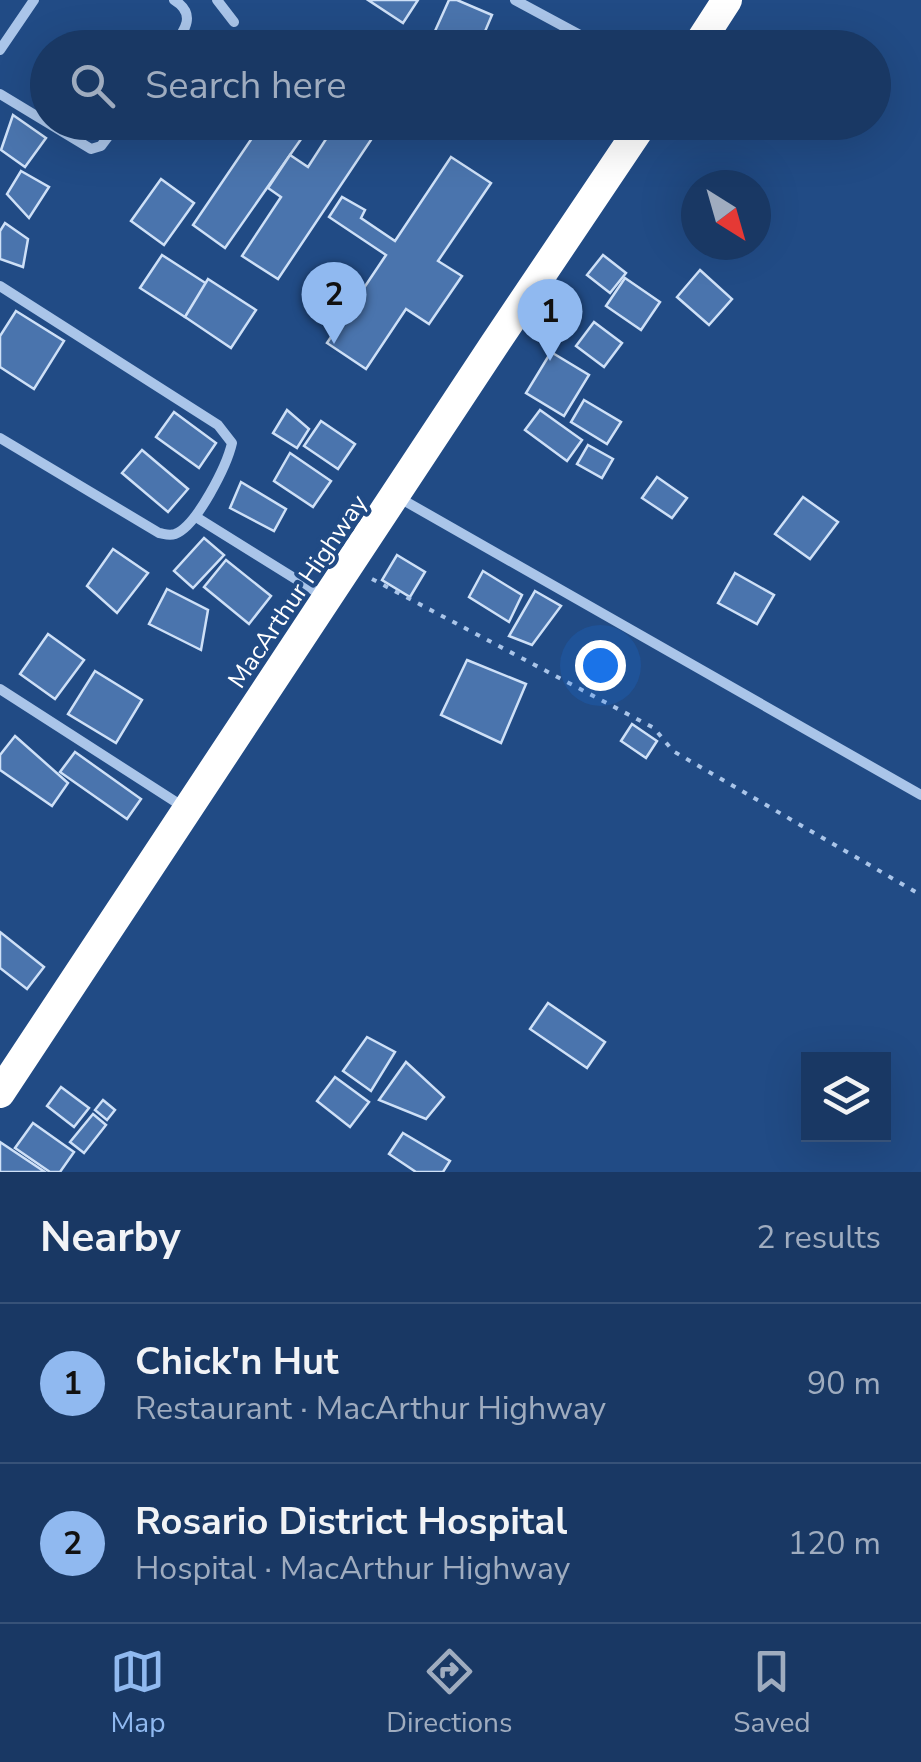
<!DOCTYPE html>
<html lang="en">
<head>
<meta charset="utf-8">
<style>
  body { margin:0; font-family:"Nunito Sans",sans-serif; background:#26436d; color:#f1f3f6 }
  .controls { position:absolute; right:30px; bottom:30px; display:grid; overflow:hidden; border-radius:0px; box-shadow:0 10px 40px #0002 }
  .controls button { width:90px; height:90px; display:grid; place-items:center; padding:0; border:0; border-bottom:2px solid #375278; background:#193864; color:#f1f3f6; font:50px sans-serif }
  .compass { position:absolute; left:681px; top:170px; width:90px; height:90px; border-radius:50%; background:#193864; box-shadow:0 10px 40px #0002; rotate:143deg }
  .you { position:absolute; left:600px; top:665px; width:35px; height:35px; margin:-25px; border:8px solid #fff; border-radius:50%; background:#1a73e8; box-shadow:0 0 0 15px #1a73e833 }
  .badge { display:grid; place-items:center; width:65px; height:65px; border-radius:50%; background:#90b9f0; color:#111; font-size:32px; font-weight:700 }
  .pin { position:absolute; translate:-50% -82px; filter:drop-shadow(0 2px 5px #0008) }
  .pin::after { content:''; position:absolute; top:52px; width:35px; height:30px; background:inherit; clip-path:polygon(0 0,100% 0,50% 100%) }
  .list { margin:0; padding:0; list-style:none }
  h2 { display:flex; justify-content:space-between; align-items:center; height:130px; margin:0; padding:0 40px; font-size:42px }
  h2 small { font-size:32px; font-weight:400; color:#9facbf }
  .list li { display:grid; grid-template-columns:65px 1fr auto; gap:30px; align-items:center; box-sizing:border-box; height:160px; padding:0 40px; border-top:2px solid #375278 }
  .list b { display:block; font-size:38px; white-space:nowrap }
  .list p { margin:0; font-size:32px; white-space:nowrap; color:#9facbf }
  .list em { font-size:32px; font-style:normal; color:#9facbf }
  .icon { flex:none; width:55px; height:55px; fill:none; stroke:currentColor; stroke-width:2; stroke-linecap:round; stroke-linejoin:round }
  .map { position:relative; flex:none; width:921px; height:1172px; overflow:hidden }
  .search { position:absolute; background:#193864; box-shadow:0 10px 40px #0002; left:30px; right:30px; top:30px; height:110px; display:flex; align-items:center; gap:25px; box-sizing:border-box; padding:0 35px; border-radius:55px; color:#9facbf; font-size:38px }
  .sheet { height:450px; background:#193864 }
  nav { display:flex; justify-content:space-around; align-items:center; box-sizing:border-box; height:140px; border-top:2px solid #375278; background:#193864; font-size:28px; color:#9facbf }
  nav a { display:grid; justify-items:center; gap:5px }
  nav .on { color:#90b9f0 }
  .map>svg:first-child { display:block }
  .building { fill:#4a74ad; stroke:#cee0f7; stroke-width:2.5 }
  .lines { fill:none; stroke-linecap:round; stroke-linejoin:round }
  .path { stroke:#aac5e9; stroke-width:4; stroke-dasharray:5 8; stroke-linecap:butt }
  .street { stroke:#aac5e9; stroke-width:10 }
  .highway { stroke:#fff; stroke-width:30 }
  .labels { text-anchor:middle; stroke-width:8; stroke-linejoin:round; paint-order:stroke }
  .street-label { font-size:25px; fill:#fff; stroke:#214b85 }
</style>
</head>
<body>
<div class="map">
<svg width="921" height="1172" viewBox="0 0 921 1172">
  <rect width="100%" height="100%" fill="#214b85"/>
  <g class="building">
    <path d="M368 0H418L403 23Z"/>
    <path d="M449 0H457L492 15 478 48 435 31Z"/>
    <path d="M322 34 342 48H313Z"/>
    <path d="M13 115 46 138 25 167 1 150Z"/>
    <path d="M146 122H180L171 137Z"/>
    <path d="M263 122H313L225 248 193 225Z"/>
    <path d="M337 122H383L278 279 242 256 281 197 268 188 290 155 308 167Z"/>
    <path d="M451 157 491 183 438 261 462 276 429 324 406 309 366 369 327 343 386 255 329 217 342 197 365 210 361 218 395 241Z"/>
    <path d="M21 171 49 187 29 218 7 194Z"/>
    <path d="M161 179 194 203 164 245 131 221Z"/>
    <path d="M5 223 28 239 23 267 0 259V231Z"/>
    <path d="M162 255 207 284 185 317 140 288Z"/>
    <path d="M603 255 626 273 610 293 587 275Z"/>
    <path d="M700 270 732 299 709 325 677 297Z"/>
    <path d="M625 278 660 302 641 330 606 306Z"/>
    <path d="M208 279 256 310 231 348 185 317Z"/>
    <path d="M16 311 64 341 34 389 0 367V336Z"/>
    <path d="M594 322 622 343 604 367 576 346Z"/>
    <path d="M551 352 589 375 564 416 526 393Z"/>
    <path d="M584 400 621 422 607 444 571 422Z"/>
    <path d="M287 410 309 429 297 448 273 433Z"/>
    <path d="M540 410 582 440 567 461 525 430Z"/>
    <path d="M174 412 216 443 199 468 156 437Z"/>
    <path d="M321 421 355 444 338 469 304 446Z"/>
    <path d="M588 445 613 459 602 478 577 464Z"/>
    <path d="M142 450 188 489 168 512 122 473Z"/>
    <path d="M290 453 331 481 313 507 274 481Z"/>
    <path d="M657 477 687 498 672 518 642 498Z"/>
    <path d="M241 482 286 509 274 531 230 508Z"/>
    <path d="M803 497 838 522 810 559 775 534Z"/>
    <path d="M204 538 224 555 193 588 174 571Z"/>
    <path d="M113 549 148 573 117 613 87 586Z"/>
    <path d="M397 555 425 572 410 597 382 580Z"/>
    <path d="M226 560 271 596 249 624 204 587Z"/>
    <path d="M483 571 522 595 509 622 469 597Z"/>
    <path d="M735 573 774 595 757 624 718 603Z"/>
    <path d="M167 589 208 610 201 650 149 624Z"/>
    <path d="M535 591 561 606 532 645 509 636Z"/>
    <path d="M48 634 84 660 55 699 20 674Z"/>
    <path d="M467 660 526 684 501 743 441 715Z"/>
    <path d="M95 671 142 700 116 743 68 714Z"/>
    <path d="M632 724 657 741 646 758 621 741Z"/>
    <path d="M15 736 68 783 52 806 0 770V755Z"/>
    <path d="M75 752 141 799 127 819 60 772Z"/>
    <path d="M0 932 44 967 27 989 0 968Z"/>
    <path d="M548 1003 605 1042 587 1068 530 1029Z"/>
    <path d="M367 1037 395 1052 371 1091 343 1071Z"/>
    <path d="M406 1062 444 1097 426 1119 379 1100Z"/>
    <path d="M335 1077 369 1102 350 1127 317 1101Z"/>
    <path d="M61 1087 89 1108 74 1127 47 1106Z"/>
    <path d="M103 1100 115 1110 107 1120 95 1110Z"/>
    <path d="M93 1114 106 1125 84 1153 70 1142Z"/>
    <path d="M33 1123 74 1152 60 1172H50L15 1148Z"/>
    <path d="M403 1133 450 1161 443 1172H416L389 1154Z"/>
    <path d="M0 1142 45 1172H0Z"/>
  </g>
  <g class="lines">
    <path class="path" d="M372 579 654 728 673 751 921 895"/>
    <g class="street">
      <path d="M217 0 234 22"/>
      <path d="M515 0 604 48"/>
      <path d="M172 48C185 30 197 14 174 0"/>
      <path d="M0 50 34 0"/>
      <path d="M0 94 91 149 101 146 119 122"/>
      <path d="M0 286 218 425 232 443C227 465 197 526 175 534 169 536 165 534 159 533L0 438"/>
      <path d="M396 496 921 795"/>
      <path d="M196 517 323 596"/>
      <path d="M0 689 182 806"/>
    </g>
    <g class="highway">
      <path d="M696 48 727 0"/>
      <path d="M0 1093 494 345 644 122"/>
    </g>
  </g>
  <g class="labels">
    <g class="street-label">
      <text transform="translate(297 591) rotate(-56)" y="9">MacArthur Highway</text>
    </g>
  </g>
</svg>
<div class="controls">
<button><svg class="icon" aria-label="layers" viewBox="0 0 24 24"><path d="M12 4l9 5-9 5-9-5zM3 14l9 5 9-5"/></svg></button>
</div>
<svg class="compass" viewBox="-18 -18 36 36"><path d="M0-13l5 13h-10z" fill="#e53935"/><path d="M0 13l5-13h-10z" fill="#9facbf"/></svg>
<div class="you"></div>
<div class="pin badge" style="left:550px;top:361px">1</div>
<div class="pin badge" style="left:334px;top:344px">2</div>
<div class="search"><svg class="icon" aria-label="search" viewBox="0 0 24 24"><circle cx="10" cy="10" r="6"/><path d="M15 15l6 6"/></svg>Search here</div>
</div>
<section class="sheet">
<h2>Nearby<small>2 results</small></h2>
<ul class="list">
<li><span class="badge">1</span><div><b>Chick'n Hut</b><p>Restaurant · MacArthur Highway</p></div><em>90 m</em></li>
<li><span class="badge">2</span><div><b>Rosario District Hospital</b><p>Hospital · MacArthur Highway</p></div><em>120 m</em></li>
</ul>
</section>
<nav>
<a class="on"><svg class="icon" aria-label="map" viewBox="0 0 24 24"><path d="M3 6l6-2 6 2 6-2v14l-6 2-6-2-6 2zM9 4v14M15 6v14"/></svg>Map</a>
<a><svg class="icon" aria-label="directions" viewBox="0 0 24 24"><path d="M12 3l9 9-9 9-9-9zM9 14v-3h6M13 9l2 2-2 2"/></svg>Directions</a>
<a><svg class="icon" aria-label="saved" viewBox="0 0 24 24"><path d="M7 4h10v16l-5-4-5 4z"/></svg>Saved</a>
</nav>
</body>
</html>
